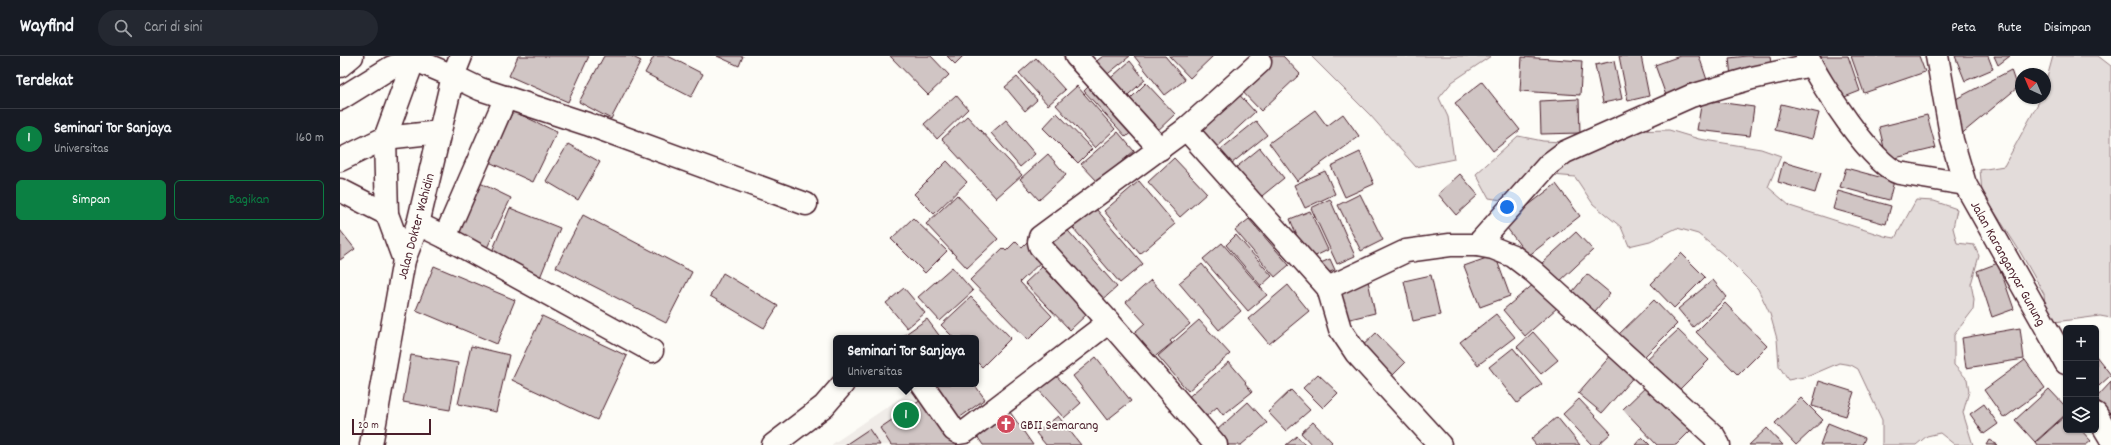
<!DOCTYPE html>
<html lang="id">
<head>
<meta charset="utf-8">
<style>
  body { margin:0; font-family:Dekko,sans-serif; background:#242831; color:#f1f3f6 }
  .controls { position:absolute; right:12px; bottom:12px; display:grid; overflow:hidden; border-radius:6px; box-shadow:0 1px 3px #0004 }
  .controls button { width:36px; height:36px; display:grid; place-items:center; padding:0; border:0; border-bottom:1px solid #363941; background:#171b24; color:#f1f3f6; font:20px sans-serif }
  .compass { position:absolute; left:1675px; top:12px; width:36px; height:36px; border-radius:50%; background:#171b24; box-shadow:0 1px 3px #0004; rotate:316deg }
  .scale { position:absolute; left:12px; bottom:10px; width:79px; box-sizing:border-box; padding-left:4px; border:2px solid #4a1f2b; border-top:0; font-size:11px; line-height:14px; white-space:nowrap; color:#4a1f2b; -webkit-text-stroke:3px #fdfcf7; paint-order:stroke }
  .you { position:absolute; left:1167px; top:151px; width:14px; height:14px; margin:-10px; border:3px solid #fff; border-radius:50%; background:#1a73e8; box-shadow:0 0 0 6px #1a73e833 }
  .badge { display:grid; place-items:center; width:26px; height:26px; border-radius:50%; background:#0b8043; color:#fff; font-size:13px; font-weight:700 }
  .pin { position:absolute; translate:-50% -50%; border:2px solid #fff; box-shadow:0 1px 4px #0006 }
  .popup { position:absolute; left:493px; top:279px; width:146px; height:52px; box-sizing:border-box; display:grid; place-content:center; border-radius:6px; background:#171b24; filter:drop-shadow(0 1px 3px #0005); font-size:13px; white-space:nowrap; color:#9ea1a6 }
  .popup b { font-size:15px; color:#f1f3f6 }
  .popup::after { content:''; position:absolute; left:50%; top:100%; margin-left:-8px; border:8px solid transparent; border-top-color:#171b24 }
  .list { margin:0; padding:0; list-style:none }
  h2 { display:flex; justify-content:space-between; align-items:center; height:52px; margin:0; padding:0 16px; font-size:17px }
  h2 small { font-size:13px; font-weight:400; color:#9ea1a6 }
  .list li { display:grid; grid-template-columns:26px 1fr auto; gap:12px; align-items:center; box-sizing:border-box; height:60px; padding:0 16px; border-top:1px solid #363941 }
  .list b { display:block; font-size:15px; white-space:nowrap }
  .list p { margin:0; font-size:13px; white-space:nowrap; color:#9ea1a6 }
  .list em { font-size:13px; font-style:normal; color:#9ea1a6 }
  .actions { display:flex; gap:8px; padding:12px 16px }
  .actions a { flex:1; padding:9px 0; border:1px solid #0b8043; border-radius:6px; text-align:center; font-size:14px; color:#0b8043 }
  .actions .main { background:#0b8043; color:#fff }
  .icon { flex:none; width:22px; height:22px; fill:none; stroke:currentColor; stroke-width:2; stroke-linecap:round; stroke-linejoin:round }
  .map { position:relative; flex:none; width:1771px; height:389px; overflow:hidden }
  header { display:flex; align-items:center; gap:24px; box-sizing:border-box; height:56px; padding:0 20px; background:#171b24; border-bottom:1px solid #363941 }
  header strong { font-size:19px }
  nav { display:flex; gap:22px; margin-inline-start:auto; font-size:14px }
  .search { width:280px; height:36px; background:#242831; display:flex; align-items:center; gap:10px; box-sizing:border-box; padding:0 14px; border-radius:22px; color:#9ea1a6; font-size:15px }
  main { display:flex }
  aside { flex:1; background:#171b24 }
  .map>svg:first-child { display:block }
  .built { fill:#f0ece8 }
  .grass { fill:#e3dcda; stroke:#967e82 }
  .building { fill:#d0c5c4; stroke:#4a1f2b }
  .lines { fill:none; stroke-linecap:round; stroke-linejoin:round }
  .minor-casing { stroke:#4a1f2b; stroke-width:25 }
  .major-casing { stroke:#4a1f2b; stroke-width:25 }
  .highway-casing { stroke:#4a1f2b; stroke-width:25 }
  .minor { stroke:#fdfcf7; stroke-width:22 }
  .major { stroke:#fdfcf7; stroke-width:22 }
  .highway { stroke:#fdfcf7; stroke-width:22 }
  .labels { text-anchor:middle; stroke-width:4; stroke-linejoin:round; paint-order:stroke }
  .street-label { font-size:14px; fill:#4a1f2b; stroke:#fdfcf7 }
  .poi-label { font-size:14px; fill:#4a1f2b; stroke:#fdfcf7; text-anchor:start }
</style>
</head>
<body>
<header>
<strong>Wayfind</strong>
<div class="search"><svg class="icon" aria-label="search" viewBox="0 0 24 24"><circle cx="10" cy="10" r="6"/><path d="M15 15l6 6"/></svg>Cari di sini</div>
<nav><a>Peta</a><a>Rute</a><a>Disimpan</a></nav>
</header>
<main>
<aside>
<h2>Terdekat<small></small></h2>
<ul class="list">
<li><span class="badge">1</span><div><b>Seminari Tor Sanjaya</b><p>Universitas</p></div><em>160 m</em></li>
</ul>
<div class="actions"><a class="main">Simpan</a><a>Bagikan</a></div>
</aside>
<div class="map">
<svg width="1771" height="389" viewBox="0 0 1771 389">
  <rect width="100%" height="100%" fill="#fdfcf7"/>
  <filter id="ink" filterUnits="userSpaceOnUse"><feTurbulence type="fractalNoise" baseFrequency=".025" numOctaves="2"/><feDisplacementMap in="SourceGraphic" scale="8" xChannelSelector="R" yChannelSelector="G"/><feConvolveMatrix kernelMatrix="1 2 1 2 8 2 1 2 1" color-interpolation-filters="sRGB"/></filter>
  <g filter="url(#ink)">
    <path class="built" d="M578 330 618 389H491Z"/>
    <g class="grass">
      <path d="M971 0H1151L1112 26 1099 42 1108 61 1114 103 1076 111 1030 59Z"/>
      <path d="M1713 0H1758L1771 10V262L1760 260 1707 267 1704 238 1679 194 1642 136 1640 114 1664 110 1701 42H1705V29Z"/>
      <path d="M1329 74 1359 83 1421 93 1441 100 1428 131 1450 150 1544 180 1555 182 1576 144 1594 145 1617 153 1613 172 1617 187 1634 189 1639 200 1631 228 1634 243 1633 254 1614 279V309L1627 323 1629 335 1623 357 1633 389H1615L1600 377 1587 380 1576 389H1542V364L1518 313 1511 309 1499 307 1469 320 1448 324 1439 310 1437 283 1430 258 1418 233 1383 198 1358 178 1337 172 1310 185 1289 190 1281 171 1253 148 1235 121 1212 119 1174 146 1149 142 1136 118 1178 80 1203 85 1244 87 1288 75Z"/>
    </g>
    <g class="building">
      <path d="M178 0H249L228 46 169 20Z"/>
      <path d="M264 0H291L301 5 271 63 239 46Z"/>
      <path d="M314 0H328L363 18 351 41 305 17Z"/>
      <path d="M377 0H403L399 10Z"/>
      <path d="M550 0H591L609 19 588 39Z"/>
      <path d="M607 0H623L615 8Z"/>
      <path d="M763 0H790L764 21 753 8Z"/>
      <path d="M794 0H825L845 24 825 39Z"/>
      <path d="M829 0H873L850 22Z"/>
      <path d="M930 0H943L960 18 921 55 898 31Z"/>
      <path d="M1279 0H1301L1309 40 1288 45Z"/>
      <path d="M1340 0H1359L1369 30 1328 45 1315 9Z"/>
      <path d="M1407 0H1430L1432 16 1391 21 1389 2Z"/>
      <path d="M1480 0H1508L1520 35 1502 42Z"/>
      <path d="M1511 0H1579L1585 16 1524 37Z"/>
      <path d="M1615 0H1648L1653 13 1625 25Z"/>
      <path d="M1654 0H1670L1658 9Z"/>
      <path d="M1182 1 1242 5 1240 39 1180 35Z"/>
      <path d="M696 2 725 34 708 49 679 17Z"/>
      <path d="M790 5 805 24 781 45 765 27Z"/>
      <path d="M1274 5 1282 43 1263 47 1255 9Z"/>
      <path d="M1671 14 1677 32 1619 80 1612 45Z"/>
      <path d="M677 21 697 44 685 55 665 31Z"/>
      <path d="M754 25 797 71 786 81 744 35Z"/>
      <path d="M1142 26 1180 74 1153 95 1115 47Z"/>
      <path d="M806 27 835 58 812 80 783 50Z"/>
      <path d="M737 30 775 73 755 92 716 49Z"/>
      <path d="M895 34 915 56 874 94 854 72Z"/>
      <path d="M616 39 628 53 597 83 584 68Z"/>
      <path d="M1239 43 1240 77 1201 78 1200 45Z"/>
      <path d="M1362 44 1414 51 1410 80 1357 74Z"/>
      <path d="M1441 48 1479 57 1472 83 1435 74Z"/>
      <path d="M975 54 987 70 1003 58 1019 80 957 125 929 87Z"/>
      <path d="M173 55 217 76 193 126 149 106Z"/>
      <path d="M717 57 752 93 738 107 703 72Z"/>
      <path d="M1587 59 1596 92 1547 104 1539 71Z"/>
      <path d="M627 60 682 119 656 142 602 83Z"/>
      <path d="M666 64 695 98 680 111 651 77Z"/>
      <path d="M916 65 927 79 886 112 875 98Z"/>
      <path d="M778 76 794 95 758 126 741 108Z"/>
      <path d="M228 88 260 106 238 144 206 125Z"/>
      <path d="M920 92 944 122 917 144 893 114Z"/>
      <path d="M1020 96 1034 128 1005 141 991 110Z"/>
      <path d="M708 98 726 119 699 144 680 123Z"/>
      <path d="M834 102 867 137 840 161 808 126Z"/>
      <path d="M607 105 627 126 594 158 574 138Z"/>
      <path d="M1443 106 1481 117 1475 137 1438 126Z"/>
      <path d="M1506 112 1554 125 1549 144 1500 131Z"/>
      <path d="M985 115 995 138 965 152 954 129Z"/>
      <path d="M1120 118 1138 139 1116 159 1098 138Z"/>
      <path d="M799 125 835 168 800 198 764 155Z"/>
      <path d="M138 126 171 142 146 194 113 179Z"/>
      <path d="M1216 128 1240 160 1188 200 1164 168Z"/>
      <path d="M1498 135 1551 150 1546 168 1493 153Z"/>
      <path d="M1020 138 1043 184 1021 195 998 149Z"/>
      <path d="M617 139 658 183 627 212 586 168Z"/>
      <path d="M990 143 1015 200 997 208 971 152Z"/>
      <path d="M751 147 803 208 780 227 728 166Z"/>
      <path d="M170 152 220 172 199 224 149 203Z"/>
      <path d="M970 155 988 194 967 204 950 163Z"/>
      <path d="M243 159 352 216 326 267 216 211Z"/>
      <path d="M573 162 607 195 585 217 551 183Z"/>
      <path d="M909 163 949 209 935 221 895 174Z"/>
      <path d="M723 169 777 231 759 247 705 185Z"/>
      <path d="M0 174 15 193 0 204Z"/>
      <path d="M1236 176 1253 194 1219 226 1202 207Z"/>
      <path d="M896 179 932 220 921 230 886 189Z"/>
      <path d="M676 185 682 191 688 185 705 202 680 226 712 260 688 284 630 224 663 192 666 195Z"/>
      <path d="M882 187 927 239 908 255 863 203Z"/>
      <path d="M1341 197 1365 221 1334 252 1311 228Z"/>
      <path d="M1155 199 1170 240 1140 251 1124 210Z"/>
      <path d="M990 203 995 214 980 220 976 209Z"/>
      <path d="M1658 207 1674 253 1652 261 1637 215Z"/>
      <path d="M862 208 901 255 879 274 839 227Z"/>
      <path d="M94 210 175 244 157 288 76 254Z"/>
      <path d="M612 211 633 235 600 265 578 241Z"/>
      <path d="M702 211 747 258 730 274 685 227Z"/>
      <path d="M383 217 438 250 424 272 370 240Z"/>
      <path d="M1247 218 1270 237 1251 260 1228 241Z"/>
      <path d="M1091 219 1100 259 1073 265 1064 225Z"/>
      <path d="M811 224 850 268 830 285 832 287 807 307 787 283 805 267 786 246Z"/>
      <path d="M1373 224 1387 241 1353 271 1338 253Z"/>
      <path d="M1028 225 1035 257 1006 264 998 233Z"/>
      <path d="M1195 227 1217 252 1185 280 1163 254Z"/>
      <path d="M948 229 969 255 929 288 908 263Z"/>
      <path d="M564 232 585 257 567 272 546 247Z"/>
      <path d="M631 241 671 282 642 311 636 305V282H614L601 269Z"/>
      <path d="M1314 244 1337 268 1301 304 1277 280Z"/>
      <path d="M1385 247 1427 290 1398 319 1356 276Z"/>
      <path d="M1156 258 1175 281 1138 309 1120 286Z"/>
      <path d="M202 260 287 300 257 364 172 324Z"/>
      <path d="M587 263 601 282H560Z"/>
      <path d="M859 264 890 298 848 335 818 300Z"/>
      <path d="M1680 272 1684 303 1626 312 1622 282Z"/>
      <path d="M1338 274 1369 304 1336 337 1305 305Z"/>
      <path d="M1193 276 1218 304 1201 318 1177 291Z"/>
      <path d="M1036 277 1065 307 1046 326 1017 295Z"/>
      <path d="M131 290 169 299 156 356 118 348Z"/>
      <path d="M1173 292 1202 328 1177 347 1149 311Z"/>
      <path d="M1273 297 1296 318 1262 357 1238 337Z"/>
      <path d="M71 299 118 307 110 354 63 346Z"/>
      <path d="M1756 300 1771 319 1759 330 1756 326Z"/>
      <path d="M756 301 791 345 767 364 733 320Z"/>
      <path d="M1685 304 1705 332 1664 362 1644 334Z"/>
      <path d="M889 306 906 326 905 327 912 336 883 359 877 351 862 364 845 344Z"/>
      <path d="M713 316 741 347 724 362 696 331Z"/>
      <path d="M978 318 998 337 983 352 963 332Z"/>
      <path d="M1312 325 1355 370 1336 389H1317L1283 353Z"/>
      <path d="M1479 325 1514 336 1506 360 1472 350Z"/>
      <path d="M1771 326V358L1756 342Z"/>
      <path d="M589 328H634L645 343 615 365Z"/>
      <path d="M1709 333 1726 351V358L1695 386 1675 364Z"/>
      <path d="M951 334 970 354 946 375 928 356Z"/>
      <path d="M584 342 617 389H551L540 372Z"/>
      <path d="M1461 342 1483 364 1456 389 1435 367Z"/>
      <path d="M1239 343 1271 377 1258 389H1252L1223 358Z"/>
      <path d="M908 346 927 367 901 389H888L876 375Z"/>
      <path d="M1644 348 1658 368 1644 378 1630 358Z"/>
      <path d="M670 356 693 389H643L637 380Z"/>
      <path d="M1726 359V374H1741L1751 385 1746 389H1698L1696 386Z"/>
      <path d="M718 360 741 389H706L696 377Z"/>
      <path d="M1217 361 1240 389H1196L1191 383Z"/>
      <path d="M973 366 992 386 989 389H972L961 377Z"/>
      <path d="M1488 367 1525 382 1522 389H1480Z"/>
      <path d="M1427 372 1443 389H1409Z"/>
      <path d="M529 373 540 389H505Z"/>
      <path d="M957 380 965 389H946Z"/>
      <path d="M1302 381 1310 389H1295Z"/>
      <path d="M1649 384 1658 389H1646Z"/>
    </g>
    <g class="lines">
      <defs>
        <g id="minor">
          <path d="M736 0 820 93"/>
          <path d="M1467 0C1479 26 1533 110 1559 117L1625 128"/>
          <path d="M1597 0 1612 84 1625 128 1726 307"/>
          <path d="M113 20 140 33 247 68 466 148"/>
          <path d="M846 73 920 6"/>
          <path d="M78 168 105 181 312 295"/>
          <path d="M105 181 166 41"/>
          <path d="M1137 189 1209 108 1225 96 1351 40 1412 22 1471 9"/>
          <path d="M988 232 1066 195 1110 189H1137L1153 192 1173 200 1194 216 1374 380 1379 389"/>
          <path d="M582 328 614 374 619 377 625 376 769 266"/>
          <path d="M1756 358 1771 383"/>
          <path d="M433 389 484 350 503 328"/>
          <path d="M876 389 769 266 700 190 699 186 700 181 846 73 988 232 1000 273 1016 297 1100 389"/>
        </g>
        <g id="major">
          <path d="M0 43 50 12 73 3"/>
          <path d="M0 104 45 82"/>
        </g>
        <g id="highway">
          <path d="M73 3 113 20"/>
          <path d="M0 10 12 0"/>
          <path d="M45 82 100 76"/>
          <path d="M0 134 47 158"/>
          <path d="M64 204 47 158 45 82 75 0"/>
          <path d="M31 389 64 204 78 168 113 20 121 0"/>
        </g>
      </defs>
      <use href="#minor" class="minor-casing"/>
      <use href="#major" class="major-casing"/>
      <use href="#highway" class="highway-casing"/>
      <use href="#minor" class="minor"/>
      <use href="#major" class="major"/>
      <use href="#highway" class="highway"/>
    </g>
  </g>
  <defs>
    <symbol id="church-disc" viewBox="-11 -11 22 22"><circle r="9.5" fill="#d1495b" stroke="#fdfcf7"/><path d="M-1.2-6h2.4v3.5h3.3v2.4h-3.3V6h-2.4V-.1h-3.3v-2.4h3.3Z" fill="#fff"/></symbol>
  </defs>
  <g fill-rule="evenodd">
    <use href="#church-disc" x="655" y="357" width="22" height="22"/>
  </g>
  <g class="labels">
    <g class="street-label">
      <text transform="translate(75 170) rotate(-75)" y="5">Jalan Dokter Wahidin</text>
      <text transform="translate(1669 207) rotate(61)" y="5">Jalan Karanganyar Gunung</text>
    </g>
    <g class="poi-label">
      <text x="680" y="373">GBII Semarang</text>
    </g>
  </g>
</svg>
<div class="controls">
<button>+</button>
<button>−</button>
<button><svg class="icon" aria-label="layers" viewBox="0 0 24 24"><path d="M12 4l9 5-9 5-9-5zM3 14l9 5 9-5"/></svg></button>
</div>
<svg class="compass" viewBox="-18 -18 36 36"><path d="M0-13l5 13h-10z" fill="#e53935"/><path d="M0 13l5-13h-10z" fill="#9ea1a6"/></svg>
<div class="scale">20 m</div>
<div class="you"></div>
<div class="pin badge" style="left:566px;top:359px">1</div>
<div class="popup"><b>Seminari Tor Sanjaya</b>Universitas</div>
</div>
</main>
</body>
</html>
